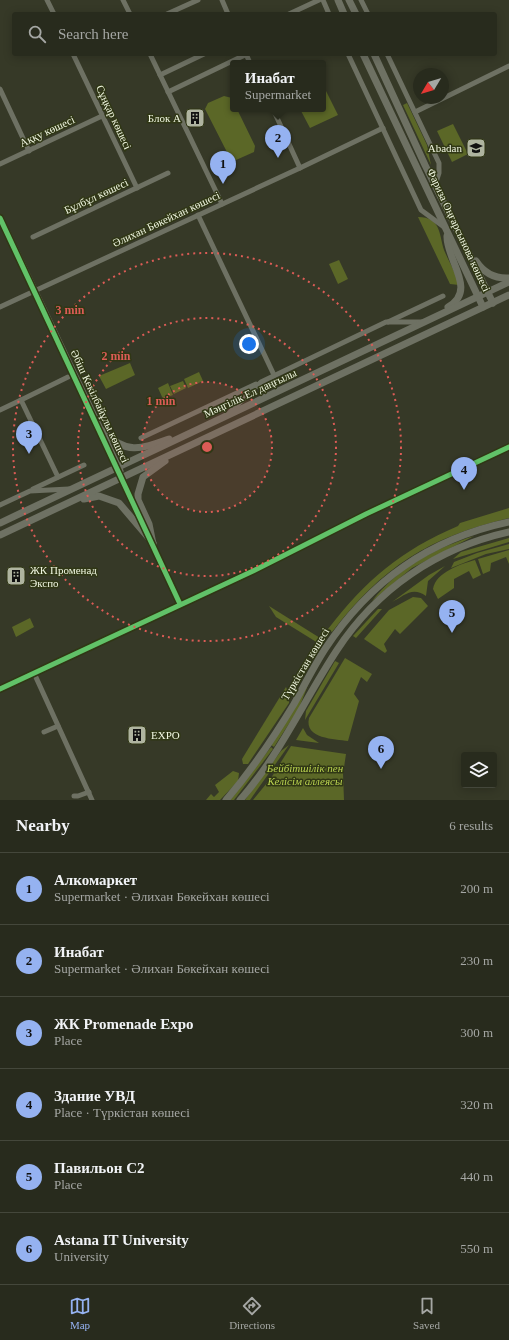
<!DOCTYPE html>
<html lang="en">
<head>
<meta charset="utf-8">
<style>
  body { margin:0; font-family:Georgia,serif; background:#34372a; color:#f1f3f6 }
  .controls { position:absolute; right:12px; bottom:12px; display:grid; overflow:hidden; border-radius:4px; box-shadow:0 2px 10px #0003 }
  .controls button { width:36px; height:36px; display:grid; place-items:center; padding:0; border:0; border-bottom:1px solid #44473b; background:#282b1d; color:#f1f3f6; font:20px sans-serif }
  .compass { position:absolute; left:413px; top:68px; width:36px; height:36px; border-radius:50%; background:#282b1d; box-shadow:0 2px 10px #0003; rotate:232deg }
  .you { position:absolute; left:249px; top:344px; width:14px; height:14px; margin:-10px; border:3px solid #fff; border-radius:50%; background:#1a73e8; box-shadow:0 0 0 6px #1a73e833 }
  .badge { display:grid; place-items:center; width:26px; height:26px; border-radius:50%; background:#95b2f1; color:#111; font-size:13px; font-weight:700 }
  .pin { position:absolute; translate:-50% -33px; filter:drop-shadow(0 1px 2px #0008) }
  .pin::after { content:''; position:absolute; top:21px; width:14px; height:12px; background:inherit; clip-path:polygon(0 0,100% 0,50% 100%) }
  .popup { position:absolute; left:230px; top:60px; width:96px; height:52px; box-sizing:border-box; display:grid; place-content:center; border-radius:4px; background:#282b1d; filter:drop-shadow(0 1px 3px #0005); font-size:13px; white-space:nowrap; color:#a5a7a4 }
  .popup b { font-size:15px; color:#f1f3f6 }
  .popup::after { content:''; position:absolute; left:50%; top:100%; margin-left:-8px; border:8px solid transparent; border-top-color:#282b1d }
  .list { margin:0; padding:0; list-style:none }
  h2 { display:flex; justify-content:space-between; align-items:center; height:52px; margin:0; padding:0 16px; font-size:17px }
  h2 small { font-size:13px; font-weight:400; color:#a5a7a4 }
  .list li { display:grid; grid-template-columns:26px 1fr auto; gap:12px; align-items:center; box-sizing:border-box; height:72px; padding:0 16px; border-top:1px solid #44473b }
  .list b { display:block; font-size:15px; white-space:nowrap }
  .list p { margin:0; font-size:13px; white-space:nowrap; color:#a5a7a4 }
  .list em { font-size:13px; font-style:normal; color:#a5a7a4 }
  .icon { flex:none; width:22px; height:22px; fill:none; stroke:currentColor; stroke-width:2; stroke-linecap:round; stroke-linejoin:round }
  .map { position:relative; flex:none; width:509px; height:800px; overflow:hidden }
  .search { position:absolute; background:#282b1d; box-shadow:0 2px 10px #0003; left:12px; right:12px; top:12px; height:44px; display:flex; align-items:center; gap:10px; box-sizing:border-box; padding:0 14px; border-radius:4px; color:#a5a7a4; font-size:15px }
  .sheet { height:484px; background:#282b1d }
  nav { display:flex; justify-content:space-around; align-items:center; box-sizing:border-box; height:56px; border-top:1px solid #44473b; background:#282b1d; font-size:11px; color:#a5a7a4 }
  nav a { display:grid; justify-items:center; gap:2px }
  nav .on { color:#95b2f1 }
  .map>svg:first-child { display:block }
  .green { fill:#5b6727 }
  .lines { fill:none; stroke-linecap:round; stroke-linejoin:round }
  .street { stroke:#6e7163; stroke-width:5 }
  .secondary { stroke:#6e7163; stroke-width:7 }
  .cycleway-casing { stroke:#303715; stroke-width:8 }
  .cycleway { stroke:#61c268; stroke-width:5 }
  .ring { fill:none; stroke:#dc5c56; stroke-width:2; stroke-dasharray:2 4 }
  .labels { text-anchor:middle; stroke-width:3; stroke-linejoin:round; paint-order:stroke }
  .street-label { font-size:11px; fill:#f0f6e1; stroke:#303715 }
  .poi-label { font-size:11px; fill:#f0f6e1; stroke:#303715; text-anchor:end }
  .park-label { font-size:11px; font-style:italic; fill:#bad350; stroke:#303715 }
  .centre { fill:#dc5c56; stroke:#303715; stroke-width:2 }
  .ring-label { font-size:12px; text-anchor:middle; font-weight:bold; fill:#dc5c56; stroke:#303715; stroke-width:3; stroke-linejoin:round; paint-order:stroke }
</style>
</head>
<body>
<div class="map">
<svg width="509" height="800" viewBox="0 0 509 800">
  <rect width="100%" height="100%" fill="#363927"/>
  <g class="green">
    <path d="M323 85 338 115 310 128 300 109H323Z"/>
    <path d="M224 96 232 98 233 109H237L255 146 254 152 236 160 230 158 205 109 208 103Z"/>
    <path d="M407 103 427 145 431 165 403 105Z"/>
    <path d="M453 124 468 154 452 162 437 131Z"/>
    <path d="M418 217C441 217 439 234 444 250 449 262 456 273 459 285L450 284Z"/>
    <path d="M339 260 348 279 338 284 329 264Z"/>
    <path d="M130 363 135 375 106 389 99 376Z"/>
    <path d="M199 372 203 381 188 388 184 379Z"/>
    <path d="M183 381 186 388 174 394 170 386Z"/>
    <path d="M168 383 173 395 163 399 158 388Z"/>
    <path d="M509 508V518C429 537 382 567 332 632L328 629C367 579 400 551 458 526L460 523Z"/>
    <path d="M474 536 412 568 372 601C398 568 435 548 474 536Z"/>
    <path d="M509 538V542L453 559 461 552Z"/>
    <path d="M509 544V549L486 554 451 568 454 562 477 553Z"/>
    <path d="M509 550V564L506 557 491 563 490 571 483 574 478 559Z"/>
    <path d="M475 560 481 575 473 579 469 571 454 579V588L438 599 433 589C436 572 461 564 475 560Z"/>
    <path d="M445 566 428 581 426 596C412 586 404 596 392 602L429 575Z"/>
    <path d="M413 597 421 598 428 606 400 634 395 629 384 644 387 651 385 653 364 639 389 610Z"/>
    <path d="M269 606 320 638 318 643 276 617Z"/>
    <path d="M378 609H382L356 638 353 636Z"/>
    <path d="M30 618 34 627 16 637 12 627Z"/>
    <path d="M345 658 372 674 367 682 361 677 354 694 359 701 348 741C335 739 304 739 309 718Z"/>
    <path d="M335 661 339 663 305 720 306 711Z"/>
    <path d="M308 685 299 708 274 747 271 745Z"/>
    <path d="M286 687 289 695V703L248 764H243L242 759Z"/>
    <path d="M303 728 307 735 319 743 296 740Z"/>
    <path d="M289 745 250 800H245L281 751Z"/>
    <path d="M291 746 346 754 343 774 344 800H253L271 778Z"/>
    <path d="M271 747 273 749 234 800H230Z"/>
    <path d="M233 771 239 773 238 781 220 800H206L211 794 214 797 219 792 215 785Z"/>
  </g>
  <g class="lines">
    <g class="street">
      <path d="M47 0 54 14"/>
      <path d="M123 0 130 14"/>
      <path d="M222 0 228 14"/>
      <path d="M323 0 329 14"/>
      <path d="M361 0 368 14"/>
      <path d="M167 14 198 0"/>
      <path d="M289 14 319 0"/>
      <path d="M73 54 137 188"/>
      <path d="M150 54 222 204"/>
      <path d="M246 54 250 63"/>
      <path d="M348 54 421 210 444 227"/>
      <path d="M387 54 439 163V173L435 185"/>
      <path d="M160 75 204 54"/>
      <path d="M0 89 29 151"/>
      <path d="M168 92 247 54"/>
      <path d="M273 109 300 168"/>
      <path d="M415 112 509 66"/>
      <path d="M0 164 102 116"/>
      <path d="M198 215 274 375"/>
      <path d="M33 237 168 173"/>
      <path d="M0 307 300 168 383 128"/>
      <path d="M388 322 443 296"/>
      <path d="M21 400 68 377"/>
      <path d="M0 410 21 400 58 477"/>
      <path d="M230 412 261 382 386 322H422"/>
      <path d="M141 438 256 384"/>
      <path d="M122 477 180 604"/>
      <path d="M33 489 84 465"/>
      <path d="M0 505 30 491 69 489"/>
      <path d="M34 673 92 800"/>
      <path d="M0 689 253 571 366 514 509 447"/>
      <path d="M44 732 58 726"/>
      <path d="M74 796H78L89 792"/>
    </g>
    <g class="secondary">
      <path d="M338 0 344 14"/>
      <path d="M349 0 356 14"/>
      <path d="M363 54 483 307"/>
      <path d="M374 54 425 165 493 303"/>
      <path d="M0 218 120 471"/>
      <path d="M447 236C446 260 478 290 448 307"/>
      <path d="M476 261C484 273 494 279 509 278"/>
      <path d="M103 431C126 455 141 449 169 439"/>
      <path d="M84 499 99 496 119 503 153 543"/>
      <path d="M0 523 509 282"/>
      <path d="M0 535 509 295"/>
      <path d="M153 544 149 524 138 500V494L143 477 165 461"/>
      <path d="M226 800C251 771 274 737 294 704 304 686 314 666 325 649 370 581 429 539 509 522"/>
      <path d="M240 800C280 755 304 700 337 650 377 589 437 548 509 532"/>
    </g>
    <defs>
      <g id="cycleway">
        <path d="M0 218 180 604"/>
        <path d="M0 689 253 571 366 514 509 447"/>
      </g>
    </defs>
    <use href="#cycleway" class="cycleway-casing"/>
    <use href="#cycleway" class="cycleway"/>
  </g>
  <circle cx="207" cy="447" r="65" fill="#dc5c56" fill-opacity=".12"/>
  <g class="ring">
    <circle cx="207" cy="447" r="65"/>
    <circle cx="207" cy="447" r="129"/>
    <circle cx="207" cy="447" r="194"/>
  </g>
  <defs>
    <symbol id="building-square" viewBox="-11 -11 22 22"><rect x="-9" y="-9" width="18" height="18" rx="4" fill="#afb4a0" stroke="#303715"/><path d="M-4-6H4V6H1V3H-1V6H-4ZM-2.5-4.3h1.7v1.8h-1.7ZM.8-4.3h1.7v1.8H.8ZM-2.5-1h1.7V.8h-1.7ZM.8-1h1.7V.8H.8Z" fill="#111"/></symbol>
    <symbol id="school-square" viewBox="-11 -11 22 22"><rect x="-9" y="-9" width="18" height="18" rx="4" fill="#afb4a0" stroke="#303715"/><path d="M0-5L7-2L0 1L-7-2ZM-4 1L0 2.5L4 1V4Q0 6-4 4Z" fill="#111"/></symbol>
  </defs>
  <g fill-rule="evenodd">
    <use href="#building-square" x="184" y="107" width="22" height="22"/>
    <use href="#school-square" x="465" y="137" width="22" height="22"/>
    <use href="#building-square" x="5" y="565" width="22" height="22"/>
    <use href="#building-square" x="126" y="724" width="22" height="22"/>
  </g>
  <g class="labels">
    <g class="street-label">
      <text transform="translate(114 117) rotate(65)" y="4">Сұңқар көшесі</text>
      <text transform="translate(47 131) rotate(-25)" y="4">Аққу көшесі</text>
      <text transform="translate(96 196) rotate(-25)" y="4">Бұлбұл көшесі</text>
      <text transform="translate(166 219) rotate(-25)" y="4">Әлихан Бөкейхан көшесі</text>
      <text transform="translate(459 230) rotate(65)" y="4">Фариза Оңғарсынова көшесі</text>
      <text transform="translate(250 393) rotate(-25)" y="4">Мәңгілік Ел даңғылы</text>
      <text transform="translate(100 406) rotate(65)" y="4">Әбіш Кекілбайұлы көшесі</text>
      <text transform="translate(305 664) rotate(-59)" y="4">Түркістан көшесі</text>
    </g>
    <g class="poi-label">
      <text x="181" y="122">Блок А</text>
      <text x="462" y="152">Abadan</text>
      <text x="30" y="574" text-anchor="start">ЖК Променад<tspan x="30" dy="13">Экспо</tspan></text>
      <text x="151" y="739" text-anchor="start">EXPO</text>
    </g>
    <g class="park-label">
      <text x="305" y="772">Бейбітшілік пен<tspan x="305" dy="13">Келісім аллеясы</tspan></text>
    </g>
  </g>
  <circle cx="207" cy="447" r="6" class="centre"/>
  <g class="ring-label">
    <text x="70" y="314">3 min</text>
    <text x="116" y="360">2 min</text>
    <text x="161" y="405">1 min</text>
  </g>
</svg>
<div class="controls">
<button><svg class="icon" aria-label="layers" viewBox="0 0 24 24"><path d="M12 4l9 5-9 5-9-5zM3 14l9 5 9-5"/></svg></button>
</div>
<svg class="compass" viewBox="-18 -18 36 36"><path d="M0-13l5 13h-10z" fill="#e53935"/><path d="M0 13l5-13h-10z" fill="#a5a7a4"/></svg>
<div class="you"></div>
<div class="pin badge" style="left:223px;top:184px">1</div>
<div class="pin badge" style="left:278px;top:158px">2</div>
<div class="popup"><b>Инабат</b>Supermarket</div>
<div class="pin badge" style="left:29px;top:454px">3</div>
<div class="pin badge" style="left:464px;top:490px">4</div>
<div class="pin badge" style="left:452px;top:633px">5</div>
<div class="pin badge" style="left:381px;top:769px">6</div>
<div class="search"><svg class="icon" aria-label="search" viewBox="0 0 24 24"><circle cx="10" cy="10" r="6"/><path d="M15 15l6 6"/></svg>Search here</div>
</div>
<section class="sheet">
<h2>Nearby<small>6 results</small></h2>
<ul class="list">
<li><span class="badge">1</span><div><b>Алкомаркет</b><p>Supermarket · Әлихан Бөкейхан көшесі</p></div><em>200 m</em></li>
<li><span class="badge">2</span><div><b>Инабат</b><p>Supermarket · Әлихан Бөкейхан көшесі</p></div><em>230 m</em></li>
<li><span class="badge">3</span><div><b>ЖК Promenade Expo</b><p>Place</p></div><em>300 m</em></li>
<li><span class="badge">4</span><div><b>Здание УВД</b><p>Place · Түркістан көшесі</p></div><em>320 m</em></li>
<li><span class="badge">5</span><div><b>Павильон С2</b><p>Place</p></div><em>440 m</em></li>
<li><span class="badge">6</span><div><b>Astana IT University</b><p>University</p></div><em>550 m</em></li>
</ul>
</section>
<nav>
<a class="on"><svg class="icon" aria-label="map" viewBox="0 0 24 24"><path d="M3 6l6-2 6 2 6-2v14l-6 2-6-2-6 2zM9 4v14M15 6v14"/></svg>Map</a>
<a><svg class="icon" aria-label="directions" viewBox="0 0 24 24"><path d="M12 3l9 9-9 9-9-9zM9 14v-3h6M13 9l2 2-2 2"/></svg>Directions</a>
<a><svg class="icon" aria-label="saved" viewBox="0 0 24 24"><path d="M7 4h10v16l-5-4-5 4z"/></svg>Saved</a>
</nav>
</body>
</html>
